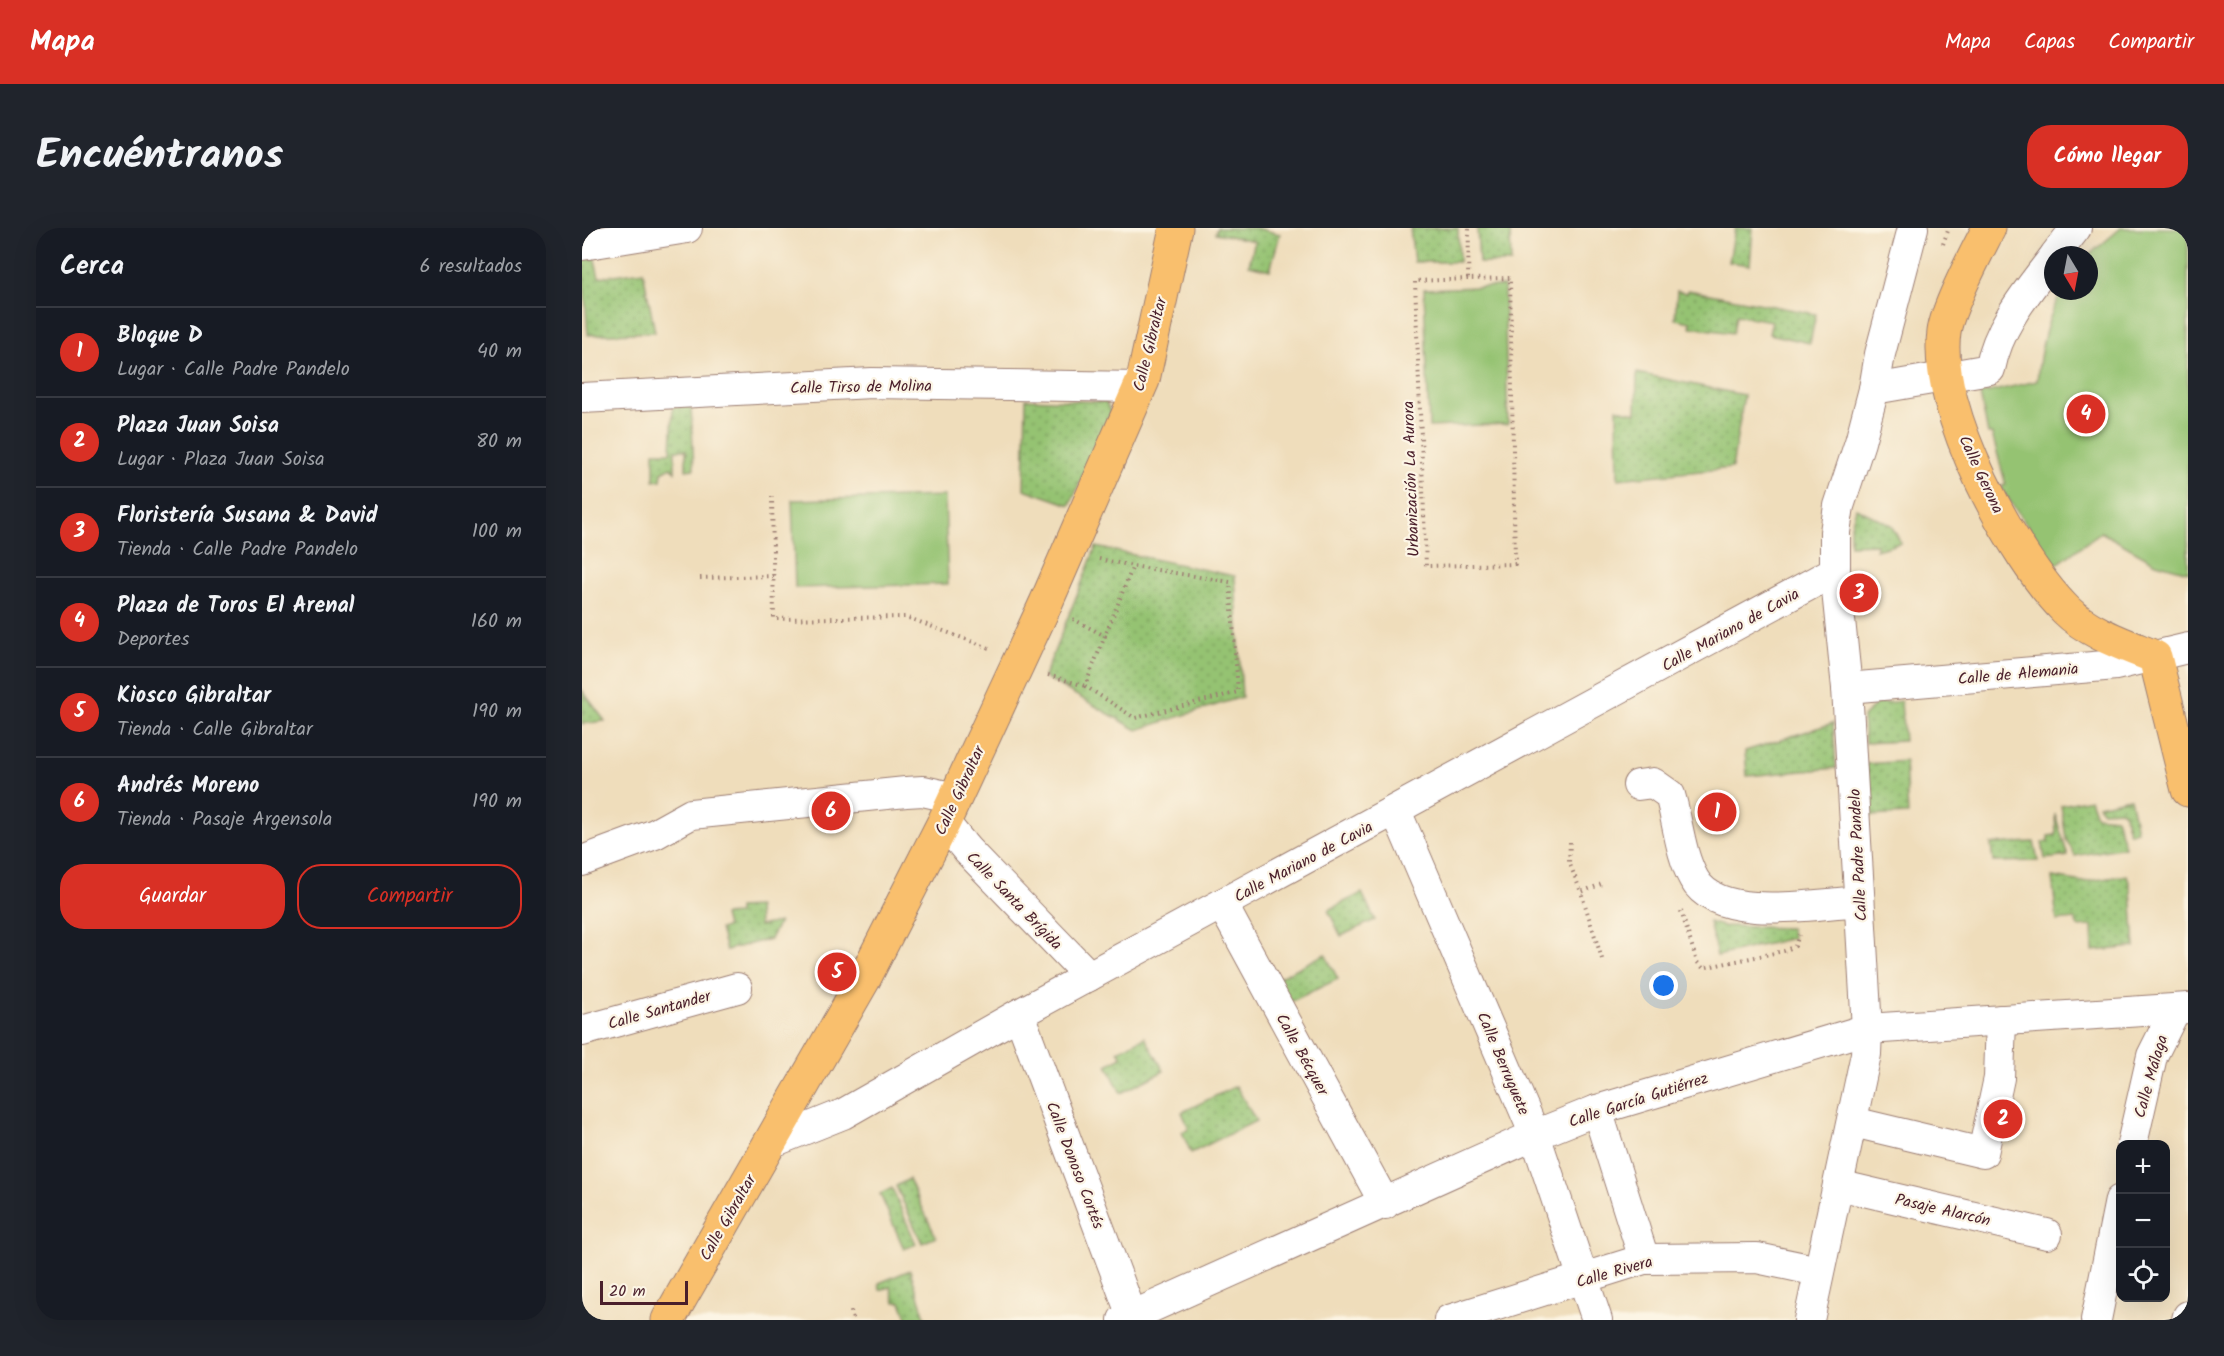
<!DOCTYPE html>
<html lang="es">
<head>
<meta charset="utf-8">
<style>
  body { margin:0; font-family:Kalam,sans-serif; background:#20242c; color:#f1f3f6 }
  .controls { position:absolute; right:18px; bottom:18px; display:grid; overflow:hidden; border-radius:12px; box-shadow:0 6px 24px #0002 }
  .controls button { width:54px; height:54px; display:grid; place-items:center; padding:0; border:0; border-bottom:2px solid #363941; background:#171b24; color:#f1f3f6; font:30px sans-serif }
  .compass { position:absolute; left:1462px; top:18px; width:54px; height:54px; border-radius:50%; background:#171b24; box-shadow:0 6px 24px #0002; rotate:170deg }
  .scale { position:absolute; left:18px; bottom:15px; width:88px; box-sizing:border-box; padding-left:6px; border:3px solid #4a1f2b; border-top:0; font-size:16px; line-height:21px; white-space:nowrap; color:#4a1f2b; -webkit-text-stroke:4px #fcf5e5; paint-order:stroke }
  .you { position:absolute; left:1082px; top:758px; width:21px; height:21px; margin:-15px; border:4px solid #fff; border-radius:50%; background:#1a73e8; box-shadow:0 0 0 9px #1a73e833 }
  .badge { display:grid; place-items:center; width:39px; height:39px; border-radius:50%; background:#d93025; color:#fff; font-size:20px; font-weight:700 }
  .pin { position:absolute; translate:-50% -50%; border:3px solid #fff; box-shadow:0 2px 6px #0006 }
  .list { margin:0; padding:0; list-style:none }
  h2 { display:flex; justify-content:space-between; align-items:center; height:78px; margin:0; padding:0 24px; font-size:26px }
  h2 small { font-size:20px; font-weight:400; color:#9ea1a6 }
  .list li { display:grid; grid-template-columns:39px 1fr auto; gap:18px; align-items:center; box-sizing:border-box; height:90px; padding:0 24px; border-top:2px solid #363941 }
  .list b { display:block; font-size:22px; white-space:nowrap }
  .list p { margin:0; font-size:20px; white-space:nowrap; color:#9ea1a6 }
  .list em { font-size:20px; font-style:normal; color:#9ea1a6 }
  .actions { display:flex; gap:12px; padding:18px 24px }
  .actions a { flex:1; padding:14px 0; border:2px solid #d93025; border-radius:24px; text-align:center; font-size:21px; color:#d93025 }
  .actions .main { background:#d93025; color:#fff }
  .icon { flex:none; width:33px; height:33px; fill:none; stroke:currentColor; stroke-width:2; stroke-linecap:round; stroke-linejoin:round }
  .map { position:relative; flex:none; width:1606px; height:1092px; overflow:hidden; border-radius:24px }
  header { display:flex; align-items:center; gap:36px; box-sizing:border-box; height:84px; padding:0 30px; background:#d93025; color:#fff }
  header strong { font-size:28px }
  nav { display:flex; gap:33px; margin-inline-start:auto; font-size:21px }
  .intro { display:flex; align-items:center; justify-content:space-between; box-sizing:border-box; height:144px; padding:0 36px }
  h1 { margin:0; font-size:42px }
  .button { padding:15px 27px; border-radius:24px; background:#d93025; color:#fff; font-size:21px; font-weight:700 }
  main { display:flex; gap:36px; padding:0 36px }
  aside { flex:1; background:#171b24; border-radius:24px; box-shadow:0 6px 24px #0002 }
  .map>svg:first-child { display:block }
  .green { fill:url(#green-dots); stroke:#70714e; stroke-width:1.5 }
  .pitch { fill:#95c372; stroke:#70714e; stroke-width:1.5 }
  .lines { fill:none; stroke-linecap:round; stroke-linejoin:round }
  .minor-casing { stroke:#9c7e73; stroke-width:32 }
  .major-casing { stroke:#9c7e73; stroke-width:35 }
  .path { stroke:#9c7e73; stroke-width:4; stroke-dasharray:1.5 4.5; stroke-linecap:butt }
  .minor { stroke:#fff; stroke-width:30 }
  .major { stroke:#f9bf6d; stroke-width:33 }
  .labels { text-anchor:middle; stroke-width:4.5; stroke-linejoin:round; paint-order:stroke }
  .street-label { font-size:16px; fill:#4a1f2b; stroke:#fcf5e5 }
</style>
</head>
<body>
<header>
<strong>Mapa</strong>
<nav><a>Mapa</a><a>Capas</a><a>Compartir</a></nav>
</header>
<div class="intro"><h1>Encuéntranos</h1><a class="button">Cómo llegar</a></div>
<main>
<aside>
<h2>Cerca<small>6 resultados</small></h2>
<ul class="list">
<li><span class="badge">1</span><div><b>Bloque D</b><p>Lugar · Calle Padre Pandelo</p></div><em>40 m</em></li>
<li><span class="badge">2</span><div><b>Plaza Juan Soisa</b><p>Lugar · Plaza Juan Soisa</p></div><em>80 m</em></li>
<li><span class="badge">3</span><div><b>Floristería Susana &amp; David</b><p>Tienda · Calle Padre Pandelo</p></div><em>100 m</em></li>
<li><span class="badge">4</span><div><b>Plaza de Toros El Arenal</b><p>Deportes</p></div><em>160 m</em></li>
<li><span class="badge">5</span><div><b>Kiosco Gibraltar</b><p>Tienda · Calle Gibraltar</p></div><em>190 m</em></li>
<li><span class="badge">6</span><div><b>Andrés Moreno</b><p>Tienda · Pasaje Argensola</p></div><em>190 m</em></li>
</ul>
<div class="actions"><a class="main">Guardar</a><a>Compartir</a></div>
</aside>
<div class="map">
<svg width="1606" height="1092" viewBox="0 0 1606 1092">
  <defs>
    <pattern id="green-dots" width="8" height="8" patternUnits="userSpaceOnUse" patternTransform="scale(1.5)"><rect width="8" height="8" fill="#95c372"/><path d="M2 2h.1M6 6h.1" fill="none" stroke="#7c9e5e" stroke-width="1.8" stroke-linecap="round"/></pattern>
  </defs>
  <rect width="100%" height="100%" fill="#fcf5e5"/>
  <filter id="ink" filterUnits="userSpaceOnUse"><feTurbulence type="fractalNoise" baseFrequency=".0167" numOctaves="2"/><feDisplacementMap in="SourceGraphic" scale="12" xChannelSelector="R" yChannelSelector="G"/><feConvolveMatrix kernelMatrix="1 2 1 2 8 2 1 2 1" color-interpolation-filters="sRGB"/></filter>
  <filter id="wash" filterUnits="userSpaceOnUse"><feTurbulence type="fractalNoise" baseFrequency=".008" numOctaves="4" result="noise"/><feDisplacementMap in="SourceGraphic" scale="24" xChannelSelector="R" yChannelSelector="G"/><feGaussianBlur stdDeviation="1.35" result="paint"/><feColorMatrix in="noise" values="0 0 0 0 0 0 0 0 0 0 0 0 0 0 0 0 0 1.4 0 .05"/><feComposite in="paint" operator="in"/></filter>
  <g filter="url(#wash)">
    <rect width="100%" height="100%" fill="#efddbb"/>
    <g class="green">
      <path d="M635 0H674L698 6 688 42 667 37 673 13 633 5Z"/>
      <path d="M828 0H876L877 34H832Z"/>
      <path d="M895 0H928L929 35H897Z"/>
      <path d="M1153 0H1171L1168 37 1147 34Z"/>
      <path d="M12 28 17 49 61 43 73 104 6 107 0 30Z"/>
      <path d="M1106 62 1234 86 1228 115 1187 106 1190 93 1154 87 1151 105 1108 99 1109 94 1093 91 1095 63 1105 65Z"/>
      <path d="M1055 145 1162 167 1150 240 1036 251 1035 181 1054 185Z"/>
      <path d="M444 171 524 174 529 185 488 277 442 261Z"/>
      <path d="M109 178 112 241 104 242V222H93V243L89 239 80 244 79 252 72 253V224H89L91 179Z"/>
      <path d="M1274 280 1309 297 1319 315 1294 322V316L1268 317V301Z"/>
      <path d="M514 319 653 348 660 469 555 502 462 449Z"/>
      <path d="M0 462 23 493 0 496Z"/>
      <path d="M1319 473 1322 513 1283 515 1281 489 1294 476Z"/>
      <path d="M1251 495 1254 540 1165 548 1163 523Z"/>
      <path d="M1323 533 1326 586 1287 588 1284 536Z"/>
      <path d="M1548 570 1555 603 1547 605 1542 584 1538 582 1521 583 1516 577Z"/>
      <path d="M1508 571 1514 588 1534 590 1543 619 1493 628 1484 611 1479 577Z"/>
      <path d="M1473 586 1486 628 1463 631 1460 614 1466 613V608L1474 607Z"/>
      <path d="M1452 614 1456 633 1411 634 1409 616Z"/>
      <path d="M1545 647 1549 662 1553 719 1511 723 1510 698 1496 699 1493 691 1475 693 1470 649 1501 654Z"/>
      <path d="M780 665 793 692 759 708 746 682Z"/>
      <path d="M176 679 177 698 197 694 188 711 144 722 138 701 145 699 142 687 156 686V680Z"/>
      <path d="M1127 694 1140 698 1208 700 1211 710 1135 728Z"/>
      <path d="M743 726 756 751 706 775 694 751Z"/>
      <path d="M563 809 582 843 539 865 525 837 540 829 536 823Z"/>
      <path d="M654 858 674 893 609 925 600 904 607 901 600 884Z"/>
      <path d="M327 951 354 1009 340 1015 314 958Z"/>
      <path d="M310 960 334 1016 322 1021 298 966Z"/>
      <path d="M328 1042 344 1092H326L319 1074H313L309 1059 298 1062 297 1055Z"/>
    </g>
    <g class="pitch">
      <path d="M1539 0H1606V344L1574 335 1519 304 1474 337 1421 264 1420 258 1424 257 1410 206H1406L1398 166 1455 153C1458 121 1464 91 1480 63H1507V27Z"/>
      <path d="M922 58 926 196 847 199 842 61Z"/>
      <path d="M363 268 366 356 213 360 210 272Z"/>
    </g>
  </g>
  <g filter="url(#ink)">
    <g class="lines">
      <defs>
        <g id="minor">
          <path d="M0 17 105 0"/>
          <path d="M1473 27 1494 0"/>
          <path d="M1292 161 1298 126 1331 0"/>
          <path d="M0 170 290 155 558 159"/>
          <path d="M1265 460 1534 437 1606 420"/>
          <path d="M1056 557 1071 555 1088 567C1096 594 1098 626 1112 651 1136 695 1235 676 1277 673"/>
          <path d="M814 583 953 907 1015 1092"/>
          <path d="M362 594 385 622 507 748"/>
          <path d="M0 633 73 606 109 586 324 564 341 563 373 570"/>
          <path d="M640 676 803 976"/>
          <path d="M437 786 550 1088"/>
          <path d="M0 803 155 760"/>
          <path d="M1015 882 1062 1031"/>
          <path d="M1271 894 1401 925 1417 850 1419 792"/>
          <path d="M186 916 261 886 437 786 1253 343"/>
          <path d="M1550 916 1570 828 1593 782"/>
          <path d="M1256 957 1465 1006"/>
          <path d="M541 1092 953 907 1015 882 1285 801 1606 780"/>
          <path d="M867 1092 1062 1031 1175 1030 1236 1043"/>
          <path d="M1227 1092 1284 826 1285 801 1265 460 1253 343V304L1257 278 1278 214 1292 161 1408 141C1416 98 1445 64 1471 30"/>
          <path d="M1514 1092 1538 972"/>
          <path d="M1605 1092 1606 1088"/>
        </g>
        <g id="major">
          <path d="M1407 0C1395 24 1365 80 1362 104 1351 181 1431 329 1484 382 1507 405 1544 417 1573 429L1606 562"/>
          <path d="M86 1092 282 751 362 594 463 377 561 152 594 0"/>
        </g>
      </defs>
      <use href="#minor" class="minor-casing"/>
      <use href="#major" class="major-casing"/>
      <g class="path">
        <path d="M1361 16 1367 0"/>
        <path d="M886 51 833 53 844 338 933 336 928 50 886 51 887 0"/>
        <path d="M190 268 192 391 324 389 410 421"/>
        <path d="M517 331 551 338"/>
        <path d="M118 350 191 348"/>
        <path d="M491 391 523 408 503 458 553 490 656 464 648 354 551 338 523 408"/>
        <path d="M466 447 503 458"/>
        <path d="M988 614 987 634 999 664"/>
        <path d="M1099 683 1115 734 1121 740 1202 723 1213 718 1217 707"/>
        <path d="M1020 731 999 664 1020 656"/>
        <path d="M269 1083 271 1092"/>
      </g>
      <use href="#minor" class="minor"/>
      <use href="#major" class="major"/>
    </g>
  </g>
  <g class="labels">
    <g class="street-label">
      <text transform="translate(567 116) rotate(-76)" y="6">Calle Gibraltar</text>
      <text transform="translate(279 158) rotate(-1)" y="6">Calle Tirso de Molina</text>
      <text transform="translate(1400 246) rotate(65)" y="6">Calle Gerona</text>
      <text transform="translate(828 251) rotate(-92)" y="6">Urbanización La Aurora</text>
      <text transform="translate(1148 401) rotate(-29)" y="6">Calle Mariano de Cavia</text>
      <text transform="translate(1436 445) rotate(-5)" y="6">Calle de Alemania</text>
      <text transform="translate(377 562) rotate(-65)" y="6">Calle Gibraltar</text>
      <text transform="translate(1275 627) rotate(-93)" y="6">Calle Padre Pandelo</text>
      <text transform="translate(721 633) rotate(-28)" y="6">Calle Mariano de Cavia</text>
      <text transform="translate(433 672) rotate(46)" y="6">Calle Santa Brígida</text>
      <text transform="translate(77 781) rotate(-16)" y="6">Calle Santander</text>
      <text transform="translate(721 826) rotate(61)" y="6">Calle Bécquer</text>
      <text transform="translate(922 835) rotate(67)" y="6">Calle Berruguete</text>
      <text transform="translate(1568 848) rotate(-74)" y="6">Calle Málaga</text>
      <text transform="translate(1056 871) rotate(-18)" y="6">Calle García Gutiérrez</text>
      <text transform="translate(494 937) rotate(69)" y="6">Calle Donoso Cortés</text>
      <text transform="translate(1361 981) rotate(13)" y="6">Pasaje Alarcón</text>
      <text transform="translate(145 989) rotate(-60)" y="6">Calle Gibraltar</text>
      <text transform="translate(1032 1043) rotate(-16)" y="6">Calle Rivera</text>
    </g>
  </g>
</svg>
<div class="controls">
<button>+</button>
<button>−</button>
<button><svg class="icon" aria-label="locate" viewBox="0 0 24 24"><circle cx="12" cy="12" r="6"/><path d="M12 2v4M12 18v4M2 12h4M18 12h4"/></svg></button>
</div>
<svg class="compass" viewBox="-18 -18 36 36"><path d="M0-13l5 13h-10z" fill="#e53935"/><path d="M0 13l5-13h-10z" fill="#9ea1a6"/></svg>
<div class="scale">20 m</div>
<div class="you"></div>
<div class="pin badge" style="left:1135px;top:584px">1</div>
<div class="pin badge" style="left:1421px;top:891px">2</div>
<div class="pin badge" style="left:1277px;top:365px">3</div>
<div class="pin badge" style="left:1504px;top:186px">4</div>
<div class="pin badge" style="left:255px;top:744px">5</div>
<div class="pin badge" style="left:249px;top:583px">6</div>
</div>
</main>
</body>
</html>
